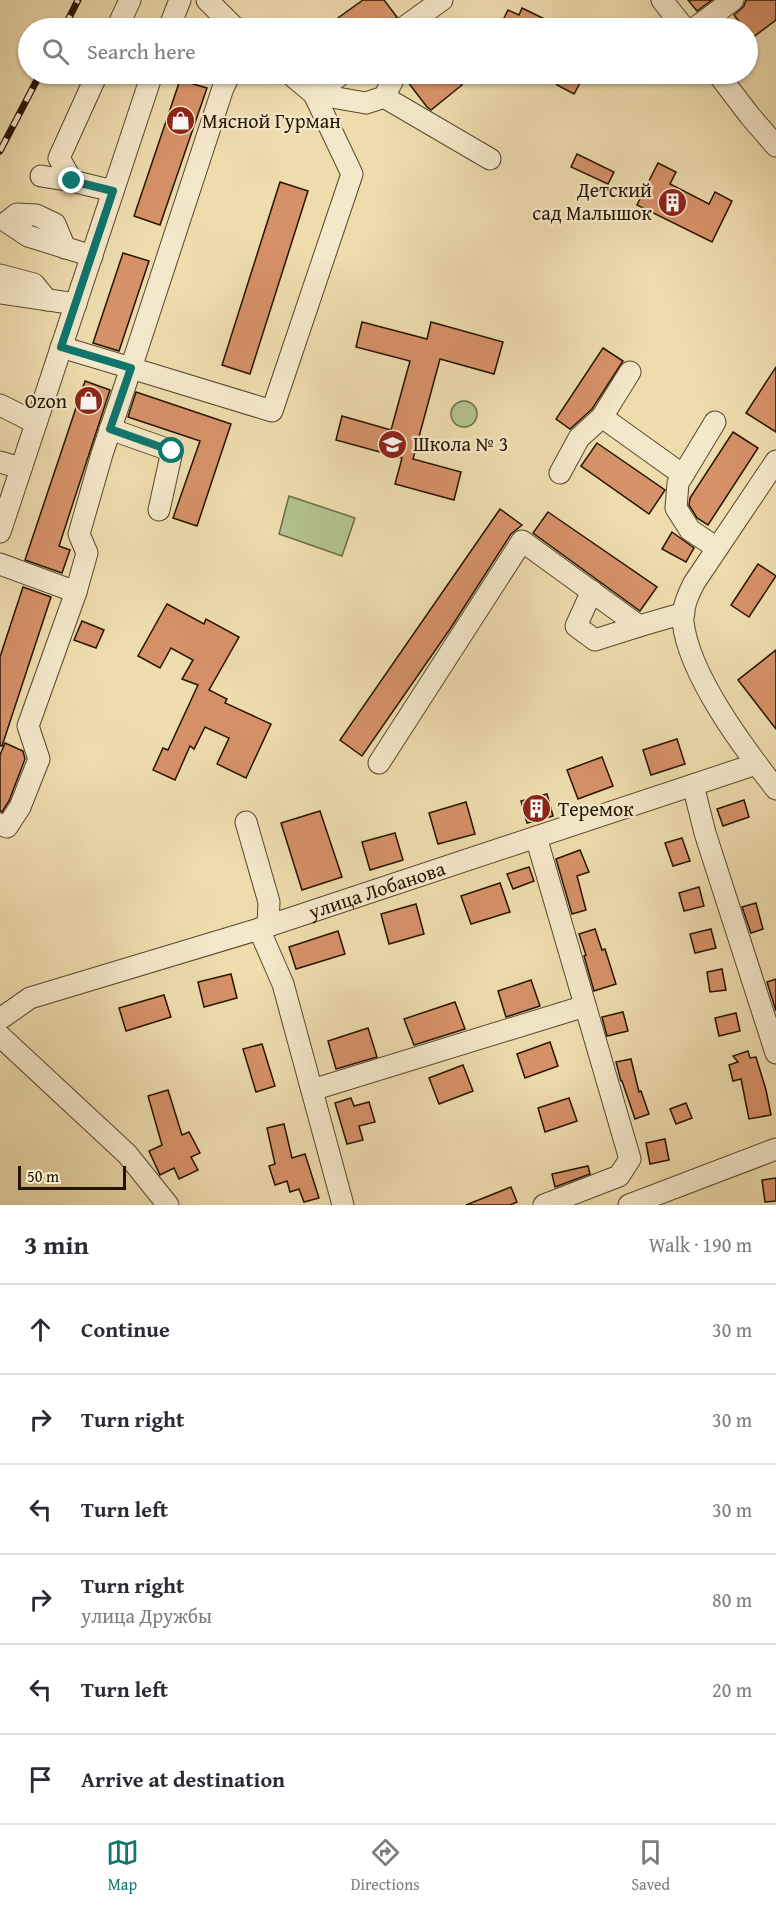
<!DOCTYPE html>
<html lang="en">
<head>
<meta charset="utf-8">
<style>
  body { margin:0; font-family:"Gentium Book Plus",serif; background:#f2f2f3; color:#2b2b33 }
  .scale { position:absolute; left:18px; bottom:15px; width:108px; box-sizing:border-box; padding-left:6px; border:3px solid #241501; border-top:0; font-size:16px; line-height:21px; white-space:nowrap; color:#241501; -webkit-text-stroke:4px #f4e8ca; paint-order:stroke }
  .stop { position:absolute; width:18px; height:18px; margin:-14px; border:4px solid #0f766e; border-radius:50%; background:#fff }
  .stop.end { background:#0f766e; border-color:#fff; box-shadow:0 2px 6px #0008 }
  .list { margin:0; padding:0; list-style:none }
  h2 { display:flex; justify-content:space-between; align-items:center; height:78px; margin:0; padding:0 24px; font-size:26px }
  h2 small { font-size:20px; font-weight:400; color:#7c7c81 }
  .list li { display:grid; grid-template-columns:39px 1fr auto; gap:18px; align-items:center; box-sizing:border-box; height:90px; padding:0 24px; border-top:2px solid #e1e1e2 }
  .list b { display:block; font-size:22px; white-space:nowrap }
  .list p { margin:0; font-size:20px; white-space:nowrap; color:#7c7c81 }
  .list em { font-size:20px; font-style:normal; color:#7c7c81 }
  .icon { flex:none; width:33px; height:33px; fill:none; stroke:currentColor; stroke-width:2; stroke-linecap:round; stroke-linejoin:round }
  .map { position:relative; flex:none; width:776px; height:1205px; overflow:hidden }
  .search { position:absolute; background:#fff; box-shadow:0 2px 4px #0004; left:18px; right:18px; top:18px; height:66px; display:flex; align-items:center; gap:15px; box-sizing:border-box; padding:0 21px; border-radius:33px; color:#7c7c81; font-size:22px }
  .sheet { height:618px; background:#fff }
  nav { display:flex; justify-content:space-around; align-items:center; box-sizing:border-box; height:84px; border-top:2px solid #e1e1e2; background:#fff; font-size:16px; color:#7c7c81 }
  nav a { display:grid; justify-items:center; gap:3px }
  nav .on { color:#0f766e }
  .map>svg:first-child { display:block }
  .green { fill:#b3c28e; stroke:#6c6c48; stroke-width:1.5 }
  .building { fill:#d79169; stroke:#241501; stroke-width:1.5 }
  .lines { fill:none; stroke-linecap:round; stroke-linejoin:round }
  .minor-casing { stroke:#56472c; stroke-width:23 }
  .minor { stroke:#f4e8ca; stroke-width:21 }
  .rail-casing { stroke:#241501; stroke-width:7 }
  .rail { stroke:#f4e8ca; stroke-width:4.5; stroke-dasharray:14; stroke-linecap:butt }
  .route { stroke:#0f766e; stroke-width:8 }
  .labels { text-anchor:middle; stroke-width:4.5; stroke-linejoin:round; paint-order:stroke }
  .poi-label { font-size:20px; fill:#241501; stroke:#f4e8ca; text-anchor:start }
  .street-label { font-size:20px; fill:#241501; stroke:#f4e8ca }
</style>
</head>
<body>
<div class="map">
<svg width="776" height="1205" viewBox="0 0 776 1205">
  <rect width="100%" height="100%" fill="#eedcad"/>
  <filter id="stains"><feTurbulence type="fractalNoise" baseFrequency=".00333" numOctaves="4"/><feColorMatrix values="0 0 0 0 .2 0 0 0 0 .09 0 0 0 0 .02 0 0 0 .5 -.17"/></filter>
  <radialGradient id="worn" r=".72"><stop offset=".6" stop-color="#630" stop-opacity="0"/><stop offset="1" stop-color="#630" stop-opacity=".3"/></radialGradient>
  <g class="green">
    <circle cx="464" cy="414" r="13"/>
    <path d="M289 496 355 518 342 556 279 534Z"/>
  </g>
  <g class="building">
    <path d="M363 0H384L397 17 381 28H324Z"/>
    <path d="M688 0H712L697 11Z"/>
    <path d="M746 0H776V20L752 38 747 33V28H744L734 15 744 6Z"/>
    <path d="M522 8 563 28H499L508 10 519 15Z"/>
    <path d="M411 74H452L462 85 431 110 427 107 407 81Z"/>
    <path d="M563 74H585L574 94 557 85Z"/>
    <path d="M180 80 207 88 160 225 134 216Z"/>
    <path d="M577 154 614 172 608 184 571 167Z"/>
    <path d="M658 163 676 172 670 184 709 204 715 192 732 201 712 242 637 205Z"/>
    <path d="M280 182 308 191 250 374 222 365Z"/>
    <path d="M123 253 149 261 119 351 93 343Z"/>
    <path d="M362 322 427 339 431 322 503 342 494 374 440 359 413 459 461 472 454 500 395 484 402 458 336 440 342 416 391 430 410 361 356 347Z"/>
    <path d="M603 348 623 361 592 409 570 429 556 419Z"/>
    <path d="M776 367V432L746 413Z"/>
    <path d="M85 381 110 390 59 546 70 550 62 573 25 560Z"/>
    <path d="M136 392 231 424 197 526 173 518 200 441 128 417Z"/>
    <path d="M733 432 758 448 708 525 697 518 689 505 690 498Z"/>
    <path d="M597 443 665 490 649 514 581 466Z"/>
    <path d="M500 509 522 525 511 534 450 629 362 756 340 740Z"/>
    <path d="M548 512 657 587 640 611 533 533Z"/>
    <path d="M672 532 694 548 686 562 662 549Z"/>
    <path d="M758 564 776 576 749 617 731 605Z"/>
    <path d="M23 587 51 597 2 746H0V657Z"/>
    <path d="M167 604 204 624 206 619 239 637 209 690 227 699 225 703 271 724 246 778 217 764 229 738 205 727 194 749 190 746 175 780 153 770 163 748 168 750 198 685 182 679 193 660 171 648 160 668 138 656Z"/>
    <path d="M82 621 104 630 96 648 74 640Z"/>
    <path d="M776 650V729L738 680Z"/>
    <path d="M677 739 685 764 651 775 643 750Z"/>
    <path d="M5 743 23 751 25 759 9 801 2 812 0 811V755Z"/>
    <path d="M602 757 613 786 578 799 567 770Z"/>
    <path d="M547 794 553 816 527 823 521 801Z"/>
    <path d="M744 800 749 817 723 826 717 809Z"/>
    <path d="M466 802 475 834 438 844 429 813Z"/>
    <path d="M320 811 342 877 302 890 281 823Z"/>
    <path d="M395 833 403 860 370 870 362 842Z"/>
    <path d="M682 838 690 861 673 866 665 843Z"/>
    <path d="M580 850 589 872 577 876 586 910 572 914 556 859Z"/>
    <path d="M529 867 534 881 513 889 507 874Z"/>
    <path d="M500 883 510 912 471 924 461 896Z"/>
    <path d="M699 887 704 906 684 911 679 893Z"/>
    <path d="M756 903 763 929 751 933 742 907Z"/>
    <path d="M416 904 424 934 389 944 381 914Z"/>
    <path d="M595 929 602 950 605 949 616 984 594 991 584 956 586 955 579 934Z"/>
    <path d="M711 929 716 948 695 953 690 934Z"/>
    <path d="M338 931 345 954 296 969 289 947Z"/>
    <path d="M722 969 726 990 710 992 707 972Z"/>
    <path d="M231 974 237 998 204 1007 198 982Z"/>
    <path d="M776 979V1011L767 982Z"/>
    <path d="M531 980 540 1006 506 1017 498 991Z"/>
    <path d="M164 995 171 1017 126 1031 119 1008Z"/>
    <path d="M455 1002 465 1029 414 1045 404 1019Z"/>
    <path d="M623 1012 628 1031 607 1036 602 1017Z"/>
    <path d="M736 1013 740 1031 719 1036 715 1018Z"/>
    <path d="M368 1028 377 1057 336 1069 328 1041Z"/>
    <path d="M550 1042 558 1066 525 1078 517 1054Z"/>
    <path d="M262 1044 275 1086 256 1092 243 1049Z"/>
    <path d="M748 1051 750 1058 756 1057 766 1090 771 1115 749 1119 741 1079 733 1081 729 1065 738 1062 733 1056Z"/>
    <path d="M631 1059 639 1092 641 1091 649 1114 635 1119 622 1081H621L616 1062Z"/>
    <path d="M463 1065 473 1091 439 1104 429 1078Z"/>
    <path d="M168 1090 182 1135 189 1132 200 1153 191 1157 198 1170 179 1179 174 1168 160 1175 149 1151 162 1145 148 1096Z"/>
    <path d="M351 1098 354 1106 369 1102 375 1122 359 1126 363 1140 347 1144 335 1103Z"/>
    <path d="M569 1098 577 1121 545 1132 538 1108Z"/>
    <path d="M686 1103 692 1118 676 1124 670 1109Z"/>
    <path d="M284 1124 292 1158 305 1154 319 1198 304 1202 299 1189 290 1192 287 1181 275 1185 269 1166 275 1164 267 1128Z"/>
    <path d="M665 1139 669 1160 650 1164 646 1143Z"/>
    <path d="M588 1166 590 1174 555 1187 552 1174Z"/>
    <path d="M776 1178V1201L765 1202 762 1180Z"/>
    <path d="M511 1187 517 1202 510 1205H466Z"/>
  </g>
  <g class="lines">
    <defs>
      <g id="minor">
        <path d="M207 0 235 28"/>
        <path d="M662 0 684 28"/>
        <path d="M117 28 130 0"/>
        <path d="M169 28 180 0"/>
        <path d="M403 28 442 0"/>
        <path d="M695 28 733 0"/>
        <path d="M97 74 59 158 72 181 113 191"/>
        <path d="M230 74 223 88 131 368 272 411 352 174 314 94"/>
        <path d="M290 74 314 94 342 74"/>
        <path d="M718 74 750 116 776 146"/>
        <path d="M314 94 366 103 384 97 396 74"/>
        <path d="M384 97 490 159"/>
        <path d="M41 176 72 181"/>
        <path d="M65 248 55 224 36 215 17 214 7 222 28 236 92 256"/>
        <path d="M0 275 34 284 47 300"/>
        <path d="M0 293 76 304"/>
        <path d="M630 372 602 417 683 475 678 483 676 508 690 530 717 548"/>
        <path d="M0 405 36 423"/>
        <path d="M110 429 172 451 159 510"/>
        <path d="M776 461 694 583C688 595 682 608 683 622 689 675 743 747 776 789"/>
        <path d="M0 462 21 468"/>
        <path d="M560 473 579 438 602 417"/>
        <path d="M683 475 715 422"/>
        <path d="M0 532 152 74"/>
        <path d="M0 564 76 592 87 553 79 534 102 454 131 368 61 347"/>
        <path d="M592 591 576 626 595 640 639 626"/>
        <path d="M379 763 522 541 639 626 684 613"/>
        <path d="M693 785 705 833 776 1053"/>
        <path d="M246 822 269 902 268 926"/>
        <path d="M0 824 7 827 20 807 39 759 28 726 76 592"/>
        <path d="M536 837 630 1159 619 1176 544 1205"/>
        <path d="M259 929 283 984 343 1205"/>
        <path id="s1" d="M0 1019 30 998 259 929 756 764"/>
        <path d="M0 1036 127 1154 168 1205"/>
        <path d="M312 1090 585 1006"/>
        <path d="M629 1205 776 1149"/>
      </g>
    </defs>
    <use href="#minor" class="minor-casing"/>
    <use href="#minor" class="minor"/>
    <defs>
      <g id="rail">
        <path d="M64 28 78 0"/>
        <path d="M0 151 40 74"/>
      </g>
    </defs>
    <use href="#rail" class="rail-casing"/>
    <use href="#rail" class="rail"/>
  </g>
  <g class="lines">
    <path class="route" d="M72 181 113 191 61 347 131 368 110 429 172 451"/>
  </g>
  <defs>
    <symbol id="shop-disc" viewBox="-11 -11 22 22"><circle r="9.5" fill="#8f2418" stroke="#f4e8ca"/><path d="M-5-2.5h2.3a2.7 3.5 0 0 1 5.4 0H5L5.5 6h-11ZM-1.5-2.5h3a1.5 2.3 0 0 0-3 0Z" fill="#fff"/></symbol>
    <symbol id="building-disc" viewBox="-11 -11 22 22"><circle r="9.5" fill="#8f2418" stroke="#f4e8ca"/><path d="M-4-6H4V6H1V3H-1V6H-4ZM-2.5-4.3h1.7v1.8h-1.7ZM.8-4.3h1.7v1.8H.8ZM-2.5-1h1.7V.8h-1.7ZM.8-1h1.7V.8H.8Z" fill="#fff"/></symbol>
    <symbol id="school-disc" viewBox="-11 -11 22 22"><circle r="9.5" fill="#8f2418" stroke="#f4e8ca"/><path d="M0-5L7-2L0 1L-7-2ZM-4 1L0 2.5L4 1V4Q0 6-4 4Z" fill="#fff"/></symbol>
  </defs>
  <g fill-rule="evenodd">
    <use href="#shop-disc" x="164" y="104" width="33" height="33"/>
    <use href="#building-disc" x="656" y="186" width="33" height="33"/>
    <use href="#shop-disc" x="72" y="384" width="33" height="33"/>
    <use href="#school-disc" x="376" y="428" width="33" height="33"/>
    <use href="#building-disc" x="520" y="792" width="33" height="33"/>
  </g>
  <g class="labels">
    <g class="poi-label">
      <text x="202" y="128">Мясной Гурман</text>
      <text x="652" y="197" text-anchor="end">Детский<tspan x="652" dy="23">сад Малышок</tspan></text>
      <text x="67" y="408" text-anchor="end">Ozon</text>
      <text x="413" y="451">Школа № 3</text>
      <text x="558" y="816">Теремок</text>
    </g>
    <g class="street-label">
      <text dy="7" stroke="none"><textPath href="#s1" startOffset="400">улица Лобанова</textPath></text>
    </g>
  </g>
  <rect width="100%" height="100%" filter="url(#stains)"/>
  <rect width="100%" height="100%" fill="url(#worn)"/>
</svg>
<div class="scale">50 m</div>
<div class="stop" style="left:172px;top:451px"></div>
<div class="stop end" style="left:72px;top:181px"></div>
<div class="search"><svg class="icon" aria-label="search" viewBox="0 0 24 24"><circle cx="10" cy="10" r="6"/><path d="M15 15l6 6"/></svg>Search here</div>
</div>
<section class="sheet">
<h2>3 min<small>Walk · 190 m</small></h2>
<ul class="list">
<li><svg class="icon" aria-label="ahead" viewBox="0 0 24 24"><path d="M12 20V5M6 11l6-6 6 6"/></svg><div><b>Continue</b></div><em>30 m</em></li>
<li><svg class="icon" aria-label="right" viewBox="0 0 24 24"><path d="M7 20v-9h11M14 6l5 5-5 5"/></svg><div><b>Turn right</b></div><em>30 m</em></li>
<li><svg class="icon" aria-label="left" viewBox="0 0 24 24"><path d="M17 20v-9H6M10 6l-5 5 5 5"/></svg><div><b>Turn left</b></div><em>30 m</em></li>
<li><svg class="icon" aria-label="right" viewBox="0 0 24 24"><path d="M7 20v-9h11M14 6l5 5-5 5"/></svg><div><b>Turn right</b><p>улица Дружбы</p></div><em>80 m</em></li>
<li><svg class="icon" aria-label="left" viewBox="0 0 24 24"><path d="M17 20v-9H6M10 6l-5 5 5 5"/></svg><div><b>Turn left</b></div><em>20 m</em></li>
<li><svg class="icon" aria-label="arrive" viewBox="0 0 24 24"><path d="M6 21V4h12l-3 4 3 4H6"/></svg><div><b>Arrive at destination</b></div></li>
</ul>
</section>
<nav>
<a class="on"><svg class="icon" aria-label="map" viewBox="0 0 24 24"><path d="M3 6l6-2 6 2 6-2v14l-6 2-6-2-6 2zM9 4v14M15 6v14"/></svg>Map</a>
<a><svg class="icon" aria-label="directions" viewBox="0 0 24 24"><path d="M12 3l9 9-9 9-9-9zM9 14v-3h6M13 9l2 2-2 2"/></svg>Directions</a>
<a><svg class="icon" aria-label="saved" viewBox="0 0 24 24"><path d="M7 4h10v16l-5-4-5 4z"/></svg>Saved</a>
</nav>
</body>
</html>
